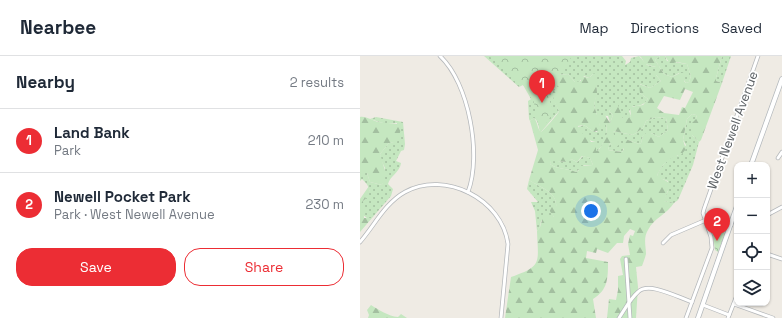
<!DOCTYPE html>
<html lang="en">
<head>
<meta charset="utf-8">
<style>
  body { margin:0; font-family:"Space Grotesk",sans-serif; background:#f2f2f3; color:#1f2937 }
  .controls { position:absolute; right:12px; bottom:12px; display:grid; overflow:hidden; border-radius:8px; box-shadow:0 1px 3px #0004 }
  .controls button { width:36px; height:36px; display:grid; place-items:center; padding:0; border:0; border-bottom:1px solid #e0e1e3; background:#fff; color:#1f2937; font:20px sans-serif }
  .you { position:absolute; left:231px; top:155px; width:14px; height:14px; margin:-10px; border:3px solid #fff; border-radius:50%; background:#1a73e8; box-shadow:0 0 0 6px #1a73e833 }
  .badge { display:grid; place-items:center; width:26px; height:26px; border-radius:50%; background:#ec2d34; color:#fff; font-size:13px; font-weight:700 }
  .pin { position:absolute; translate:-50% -33px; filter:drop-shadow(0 1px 2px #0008) }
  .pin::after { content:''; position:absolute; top:21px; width:14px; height:12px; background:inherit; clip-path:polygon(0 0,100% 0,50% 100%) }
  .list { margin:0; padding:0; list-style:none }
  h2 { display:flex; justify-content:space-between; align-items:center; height:52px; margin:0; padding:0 16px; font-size:17px }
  h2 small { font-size:13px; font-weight:400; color:#747a83 }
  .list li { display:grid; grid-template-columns:26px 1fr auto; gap:12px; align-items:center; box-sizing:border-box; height:64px; padding:0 16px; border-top:1px solid #e0e1e3 }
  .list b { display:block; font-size:15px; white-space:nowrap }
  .list p { margin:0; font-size:13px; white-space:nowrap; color:#747a83 }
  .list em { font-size:13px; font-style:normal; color:#747a83 }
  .actions { display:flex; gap:8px; padding:12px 16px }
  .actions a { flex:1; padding:9px 0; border:1px solid #ec2d34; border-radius:16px; text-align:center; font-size:14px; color:#ec2d34 }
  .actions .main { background:#ec2d34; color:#fff }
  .icon { flex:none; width:22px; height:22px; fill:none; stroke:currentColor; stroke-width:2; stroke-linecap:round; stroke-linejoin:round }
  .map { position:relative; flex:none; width:422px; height:262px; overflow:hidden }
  header { display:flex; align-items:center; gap:24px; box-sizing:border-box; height:56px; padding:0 20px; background:#fff; border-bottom:1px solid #e0e1e3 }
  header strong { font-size:19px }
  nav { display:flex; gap:22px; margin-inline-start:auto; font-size:14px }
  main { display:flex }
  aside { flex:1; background:#fff }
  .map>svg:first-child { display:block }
  .grass { fill:url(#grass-dots) }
  .forest { fill:url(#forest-firs); fill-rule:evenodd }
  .park { fill:url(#park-crowns) }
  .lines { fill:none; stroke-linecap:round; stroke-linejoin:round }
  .street-casing { stroke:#b5b8bb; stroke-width:4.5 }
  .secondary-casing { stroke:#b3b8bc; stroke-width:5.5 }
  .street { stroke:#fff; stroke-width:3 }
  .secondary { stroke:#fff; stroke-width:4 }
  .labels { text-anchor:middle; stroke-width:3.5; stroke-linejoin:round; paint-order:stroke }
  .street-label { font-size:13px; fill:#5c6165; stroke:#fff }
</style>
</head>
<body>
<header>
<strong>Nearbee</strong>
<nav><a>Map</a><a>Directions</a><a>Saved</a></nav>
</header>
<main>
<aside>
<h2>Nearby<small>2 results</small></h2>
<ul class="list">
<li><span class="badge">1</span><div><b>Land Bank</b><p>Park</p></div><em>210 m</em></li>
<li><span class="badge">2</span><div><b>Newell Pocket Park</b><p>Park · West Newell Avenue</p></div><em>230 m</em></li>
</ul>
<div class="actions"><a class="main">Save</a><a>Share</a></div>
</aside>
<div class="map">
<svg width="422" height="262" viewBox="0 0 422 262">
  <defs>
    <pattern id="grass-dots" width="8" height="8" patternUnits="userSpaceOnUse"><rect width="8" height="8" fill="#c5e7c0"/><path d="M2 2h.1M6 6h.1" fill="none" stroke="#a3bfa0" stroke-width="1.8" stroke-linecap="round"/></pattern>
    <pattern id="forest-firs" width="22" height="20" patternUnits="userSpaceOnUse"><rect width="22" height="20" fill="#c5e7c0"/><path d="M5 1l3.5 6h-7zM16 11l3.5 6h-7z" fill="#a3bfa0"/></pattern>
    <pattern id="park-crowns" width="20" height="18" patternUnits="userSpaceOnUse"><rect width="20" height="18" fill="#c5e7c0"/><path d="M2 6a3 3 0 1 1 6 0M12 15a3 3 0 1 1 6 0" fill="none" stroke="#a3bfa0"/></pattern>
  </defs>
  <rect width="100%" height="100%" fill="#efebe4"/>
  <g class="grass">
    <path d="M124 0H262L266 5 265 9 270 6 271 2 279 0 287 9 296 11V19L301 25 290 32 280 28V37L288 43C284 49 280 50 273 50L269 55 271 60 268 63H263L253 51 249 55 253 59 250 67 248 60 237 59 234 49 237 34 233 18 229 22 224 20 219 26H215L208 18 198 19 195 27 201 32 197 35 195 46 199 55 181 76 177 65 174 62 170 65 169 63 168 45 171 43 163 29 159 31Z"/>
    <path d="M300 0H305L307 5 327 8 331 20 329 26 326 27 319 17 312 21 304 18 295 4Z"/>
    <path d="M362 0H371L362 27 356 25V22Z"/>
    <path d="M332 58 336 59 337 62 332 79 339 86 333 109 318 144 314 147 303 145 308 135V125L299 122 297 119 303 109 315 98 318 100 326 89 323 84 327 63Z"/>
    <path d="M16 61 43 66 45 88 44 94 41 95 36 105 41 107C40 116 30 120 28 128L33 133 31 140 12 162H7L3 159V145C12 138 11 131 2 123L0 125V117H7L10 126 22 129 25 112 21 104 20 98 29 87 34 86 37 67H23L10 63Z"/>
    <path d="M296 61 306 62 308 74 299 81 291 77 283 80 281 87 279 88 268 84 262 96 248 94 250 87 254 91 253 75 273 79 283 72 286 65Z"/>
    <path d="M240 67H246L247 78 241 91 236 96V86C229 85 218 79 218 71L224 69 234 76H237Z"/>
    <path d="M223 100 230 102 233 109H224L216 116C207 112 198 114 190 108L191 104 204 106 211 103 217 106Z"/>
    <path d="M169 124C179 131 198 136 196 151H188L194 161H188L181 165 180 171 177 175 175 155 171 146H178L167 133Z"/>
  </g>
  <g class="forest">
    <path d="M279 0H300L295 4 304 18 312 21 322 16 325 18 324 25 326 27 329 26 331 20 327 8 317 6 310 8 305 0H362L356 22V25L362 27 341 84 339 86 332 79 331 68 337 62 336 59 332 58 327 63 323 84 326 93 320 100 315 99 303 109 297 119C301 124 307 123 310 129L304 145 314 147C307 158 294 162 288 174 283 182 286 190 286 198 285 202 283 207 282 210L276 211 278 231 276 262H247L249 243 256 244 258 234V220L263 219 260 203 262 200 270 199 268 188 270 179 273 180 275 175 270 173 264 180 263 187H257L248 197 237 193 236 197 227 195 226 202 248 206C248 222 248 234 233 243L236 262H145L151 221C183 210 178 207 177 175L180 171 183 161H194L187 151H196C198 136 179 131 169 124L178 94 170 65 174 62C178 66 177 73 181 76 183 75 199 57 199 55 196 49 192 42 193 35L200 32 195 27 198 19 208 18 215 26 221 25V20L229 22 234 17 236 19 237 37 234 49 237 59H245L250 67 253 59 249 55 254 49H258L263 63H267L271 60 270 51 283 49 288 43 280 37 279 28 290 32 301 25 296 19V11L285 8 281 1ZM325 33 333 36 325 52 322 51 319 59 304 57 297 52 304 40 320 44ZM296 61 306 62 308 74 299 81 291 77H286L283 80 281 87 279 88 268 84 263 85 264 93 262 96 248 94 250 87 254 92C260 90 261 86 260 80L254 79 253 75 273 79 283 72 286 65ZM240 67H246L247 78C243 83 242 94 236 95V86H231L228 80 220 76 218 70 224 69 234 76 239 74ZM222 100 230 102 233 109 219 110V114L216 116C207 112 198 114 190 108L191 105 208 106 211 103 217 106Z"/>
    <path d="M0 61C7 60 12 65 19 66 27 68 35 66 42 70L37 86 29 87 20 98 26 118 22 129 10 126 7 117H0Z"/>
    <path d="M9 130V140L3 145 4 162H12L0 176V143Z"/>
    <path d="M11 249C19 254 28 260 38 261L41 258 47 262H8L9 259 7 254Z"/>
  </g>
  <g class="park">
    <path d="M129 0H212L188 38 193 57 180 77 172 37Z"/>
    <path d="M356 170 365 177 358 196 355 194 352 172Z"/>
  </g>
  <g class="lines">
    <defs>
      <g id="street">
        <path d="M80 0C109 27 122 99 108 136"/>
        <path d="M418 102 422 96"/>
        <path d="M407 160 409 158 422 151"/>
        <path d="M0 186C14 170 25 147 45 136 85 114 142 143 148 188L141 262"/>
        <path d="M303 187 311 179 346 164H357L371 169"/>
        <path d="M407 198 422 203"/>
        <path d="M266 203 270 262"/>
        <path d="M374 248 413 262"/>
        <path d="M343 249 369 259"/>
        <path d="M259 262C265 253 270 243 278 236 289 225 319 242 332 246"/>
        <path d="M326 262 352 192 351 181 343 157 344 153 398 0"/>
        <path d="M368 262 377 239"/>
      </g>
      <g id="secondary">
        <path d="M391 109 422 23"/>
        <path d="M338 262 377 150"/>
      </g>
    </defs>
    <use href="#street" class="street-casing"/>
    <use href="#secondary" class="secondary-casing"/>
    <use href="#street" class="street"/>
    <use href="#secondary" class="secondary"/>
  </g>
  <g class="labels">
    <g class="street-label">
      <text transform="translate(372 74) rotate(-70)" y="5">West Newell Avenue</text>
    </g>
  </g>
</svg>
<div class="controls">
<button>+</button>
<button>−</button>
<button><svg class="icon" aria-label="locate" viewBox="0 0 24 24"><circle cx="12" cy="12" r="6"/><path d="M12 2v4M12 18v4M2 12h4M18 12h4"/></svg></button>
<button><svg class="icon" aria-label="layers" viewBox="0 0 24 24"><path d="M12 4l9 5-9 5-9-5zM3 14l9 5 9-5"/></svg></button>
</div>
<div class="you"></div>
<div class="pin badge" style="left:182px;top:47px">1</div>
<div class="pin badge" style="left:357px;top:185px">2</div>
</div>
</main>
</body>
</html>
